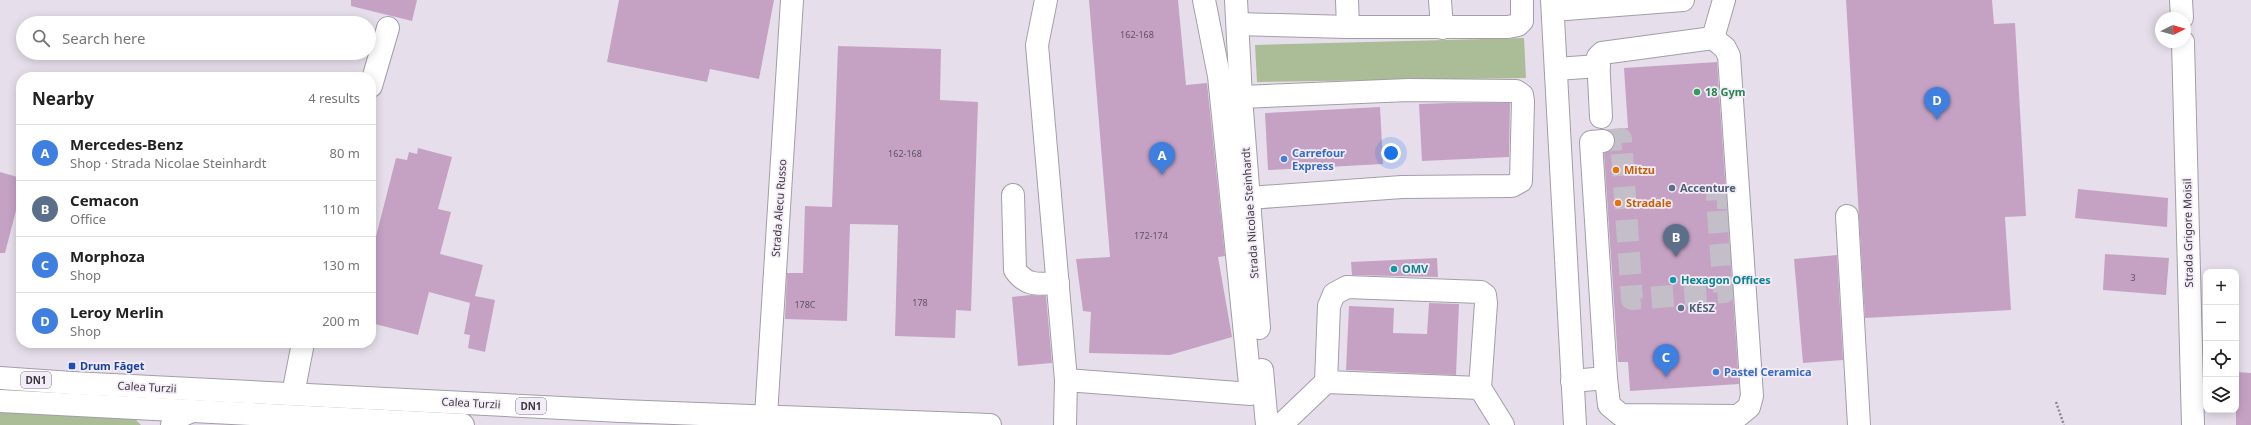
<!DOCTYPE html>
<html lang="en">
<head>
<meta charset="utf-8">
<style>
  body { margin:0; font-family:"Noto Sans",sans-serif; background:#f6f6f6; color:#222 }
  .controls { position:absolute; right:12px; bottom:12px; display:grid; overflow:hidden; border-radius:8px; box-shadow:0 2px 10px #0003 }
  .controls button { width:36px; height:36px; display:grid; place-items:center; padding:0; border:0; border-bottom:1px solid #e0e0e0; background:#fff; color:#222; font:20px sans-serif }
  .compass { position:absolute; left:2155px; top:12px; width:36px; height:36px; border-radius:50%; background:#fff; box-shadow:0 2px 10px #0003; rotate:85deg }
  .you { position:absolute; left:1391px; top:153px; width:14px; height:14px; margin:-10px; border:3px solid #fff; border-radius:50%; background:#1a73e8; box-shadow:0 0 0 6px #1a73e833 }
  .badge { display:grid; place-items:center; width:26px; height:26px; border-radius:50%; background:#896100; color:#fff; font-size:13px; font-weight:700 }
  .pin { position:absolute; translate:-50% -33px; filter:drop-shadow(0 1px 2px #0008) }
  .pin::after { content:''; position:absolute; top:21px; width:14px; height:12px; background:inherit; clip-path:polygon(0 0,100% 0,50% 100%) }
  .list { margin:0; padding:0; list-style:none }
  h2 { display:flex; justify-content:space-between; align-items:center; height:52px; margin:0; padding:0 16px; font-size:17px }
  h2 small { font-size:13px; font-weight:400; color:#767676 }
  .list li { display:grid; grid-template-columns:26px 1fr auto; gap:12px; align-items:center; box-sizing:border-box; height:56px; padding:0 16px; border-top:1px solid #e0e0e0 }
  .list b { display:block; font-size:15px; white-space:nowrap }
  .list p { margin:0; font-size:13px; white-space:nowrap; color:#767676 }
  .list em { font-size:13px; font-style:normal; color:#767676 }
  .icon { flex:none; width:22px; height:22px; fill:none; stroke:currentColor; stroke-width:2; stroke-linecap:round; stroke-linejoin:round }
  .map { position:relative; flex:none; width:2251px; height:425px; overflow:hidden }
  .search { position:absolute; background:#fff; box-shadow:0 2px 10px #0003; left:16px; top:16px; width:360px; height:44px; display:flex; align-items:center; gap:10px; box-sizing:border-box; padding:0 14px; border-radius:22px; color:#767676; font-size:15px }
  .panel { position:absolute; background:#fff; box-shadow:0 2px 10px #0003; left:16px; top:72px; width:360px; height:276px; border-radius:16px }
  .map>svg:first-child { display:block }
  .green { fill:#aabd97 }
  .building { fill:#c5a2c4 }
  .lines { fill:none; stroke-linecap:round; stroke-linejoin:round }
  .minor-tunnel { stroke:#c4bec8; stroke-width:22; stroke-dasharray:22 11; stroke-linecap:butt }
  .minor-casing { stroke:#a39da8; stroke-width:24 }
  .major-casing { stroke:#a39da8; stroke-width:24 }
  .path { stroke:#8c878f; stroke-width:2.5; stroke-dasharray:2 2; stroke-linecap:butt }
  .minor { stroke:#fff; stroke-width:22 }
  .major { stroke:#fff; stroke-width:22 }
  .leisure-dot { fill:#2e9e5b; stroke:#f4ecf8; stroke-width:1.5 }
  .shop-dot { fill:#3f7fe0; stroke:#f4ecf8; stroke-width:1.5 }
  .food-dot { fill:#e8710a; stroke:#f4ecf8; stroke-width:1.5 }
  .service-dot { fill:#5c6f8a; stroke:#f4ecf8; stroke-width:1.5 }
  .culture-dot { fill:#0f9aa8; stroke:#f4ecf8; stroke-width:1.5 }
  .transit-dot { fill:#1a4fb4; stroke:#f4ecf8; stroke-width:1.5 }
  .labels { text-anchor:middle; stroke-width:3.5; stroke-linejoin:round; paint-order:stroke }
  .number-label { font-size:9px; fill:#5e5360 }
  .shield { fill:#f4ecf8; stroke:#736f76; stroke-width:1 }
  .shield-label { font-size:10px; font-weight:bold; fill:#3c393e }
  .leisure-label { font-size:11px; font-weight:bold; fill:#27864d; stroke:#f4ecf8; text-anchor:start }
  .shop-label { font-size:11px; font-weight:bold; fill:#366cbe; stroke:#f4ecf8; text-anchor:start }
  .food-label { font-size:11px; font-weight:bold; fill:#c56008; stroke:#f4ecf8; text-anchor:start }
  .service-label { font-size:11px; font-weight:bold; fill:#4e5e75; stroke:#f4ecf8; text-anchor:start }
  .street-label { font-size:11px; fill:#3c393e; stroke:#f4ecf8 }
  .culture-label { font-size:11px; font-weight:bold; fill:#0d838f; stroke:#f4ecf8; text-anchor:start }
  .transit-label { font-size:11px; font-weight:bold; fill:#164399; stroke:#f4ecf8; text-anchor:start }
</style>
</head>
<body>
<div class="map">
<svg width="2251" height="425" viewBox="0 0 2251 425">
  <rect width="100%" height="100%" fill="#e6dfeb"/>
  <g class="green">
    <path d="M1524 38 1526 78 1257 82 1255 45Z"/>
    <path d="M0 411 131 415 141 425H0Z"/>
  </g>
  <g class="building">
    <path d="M351 0H417L412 21 351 6Z"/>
    <path d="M619 0H774L759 79 710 69 707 82 607 62Z"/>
    <path d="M1089 0H1178L1186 85 1207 83 1225 256 1218 257 1232 337 1170 355 1089 353 1091 312 1083 311 1076 259 1110 257Z"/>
    <path d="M1846 0H1992L1994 24 2015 23 2026 216 2005 217 2011 310 1865 318Z"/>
    <path d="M838 46 941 49 940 100 978 102 971 311 956 310 955 338 895 336 898 225 850 224 847 321 785 319 787 273H803L805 206 832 207Z"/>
    <path d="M1717 62 1739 384 1630 391 1628 362H1618L1604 153 1610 151 1615 140 1613 134 1608 130 1628 128 1624 68Z"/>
    <path d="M1449 103H1510L1509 157 1422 161 1419 104Z"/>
    <path d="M1380 107 1383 164 1268 170 1265 113Z"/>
    <path d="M418 148 452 157 438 209 451 212 440 254 483 265 475 296 495 300 485 352 468 348 470 335 464 334 470 303 429 292 418 335 371 323V256L396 158 407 160 409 152 417 154Z"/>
    <path d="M0 172 21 178V191L5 253H0Z"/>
    <path d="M2078 189 2168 198 2167 227 2075 218Z"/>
    <path d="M2105 254 2169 258 2166 295 2103 290Z"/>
    <path d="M1837 255 1843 360 1803 363 1794 259Z"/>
    <path d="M1437 258 1438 277 1352 275 1351 262Z"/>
    <path d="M1031 295 1046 296 1052 363 1018 366 1012 297Z"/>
    <path d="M1429 303 1459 304 1456 375 1346 370 1349 306 1394 308 1393 333 1427 334Z"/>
    <path d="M2236 372 2251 373V425H2236Z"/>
  </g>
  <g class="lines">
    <path class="minor-tunnel" d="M1603 141 1621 139 1632 299 1724 292 1717 198H1728"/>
    <defs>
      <g id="minor">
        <path d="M1046 0 1037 45 1066 380"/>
        <path d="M1236 0 1241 97 1259 328"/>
        <path d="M1347 0 1348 27"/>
        <path d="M1440 0 1442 28"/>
        <path d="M1552 0 1575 425"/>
        <path d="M2181 0 2182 18"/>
        <path d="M1553 10 1683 0"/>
        <path d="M1238 24 1348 27H1508L1518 25 1522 21V0"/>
        <path d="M1713 38 1724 0"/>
        <path d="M2183 42 2193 425"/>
        <path d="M1556 69 1599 66"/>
        <path d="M371 86 388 28"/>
        <path d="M1241 97 1409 90 1516 91 1522 95 1523 101 1521 181 1512 186 1402 187 1249 198"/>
        <path d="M1603 141 1591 142 1606 378"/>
        <path d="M1013 195 1015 270C1027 287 1039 284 1058 283"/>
        <path d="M1847 216 1859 425"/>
        <path d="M1262 370 1267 425"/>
        <path d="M1572 381 1606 378 1609 405 1621 415 1738 416 1749 407 1752 396 1729 56 1725 48 1713 38 1602 53 1598 57 1601 117"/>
        <path d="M1326 382 1329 306 1334 294 1347 287 1481 292 1485 295 1486 303 1480 388"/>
        <path d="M293 394 303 343"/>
        <path d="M766 416 792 0"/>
        <path d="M172 425 176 418 190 412"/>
        <path d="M1065 425 1066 380 1251 394 1219 76 1204 0"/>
        <path d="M1281 425 1326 382 1480 388 1503 425"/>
      </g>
      <g id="major">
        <path d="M0 378 72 383 621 411 990 425"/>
        <path d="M0 401 463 425"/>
      </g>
    </defs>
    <use href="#minor" class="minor-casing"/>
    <use href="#major" class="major-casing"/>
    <path class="path" d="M2056 402 2064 425"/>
    <use href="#minor" class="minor"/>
    <use href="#major" class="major"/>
  </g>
  <circle class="leisure-dot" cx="1697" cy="92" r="4"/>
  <g class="shop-dot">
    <circle cx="1284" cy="159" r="4"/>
    <circle cx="1716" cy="372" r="4"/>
  </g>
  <g class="food-dot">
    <circle cx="1616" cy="170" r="4"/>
    <circle cx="1618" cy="203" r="4"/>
  </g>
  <g class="service-dot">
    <circle cx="1672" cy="188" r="4"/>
    <circle cx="1681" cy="308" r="4"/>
  </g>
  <g class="culture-dot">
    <circle cx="1394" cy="269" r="4"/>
    <circle cx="1673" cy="280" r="4"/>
  </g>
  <rect class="transit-dot" x="68" y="362" width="8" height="8" rx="2"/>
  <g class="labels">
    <g class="number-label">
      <text x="1137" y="38">162-168</text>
      <text x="905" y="157">162-168</text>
      <text x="1151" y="239">172-174</text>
      <text x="2133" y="281">3</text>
      <text x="920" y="306">178</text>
      <text x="805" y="308">178C</text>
    </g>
    <g class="shield">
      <rect x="21" y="372" width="30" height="16" rx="3"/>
      <rect x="516" y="398" width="30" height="16" rx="3"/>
    </g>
    <g class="shield-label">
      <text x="36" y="384">DN1</text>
      <text x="531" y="410">DN1</text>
    </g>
    <g class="leisure-label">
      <text x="1705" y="96">18 Gym</text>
    </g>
    <g class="shop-label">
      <text x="1292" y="157">Carrefour<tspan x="1292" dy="13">Express</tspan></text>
      <text x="1724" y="376">Pastel Ceramica</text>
    </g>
    <g class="food-label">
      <text x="1624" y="174">Mitzu</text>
      <text x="1626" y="207">Stradale</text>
    </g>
    <g class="service-label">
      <text x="1680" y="192">Accenture</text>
      <text x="1689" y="312">KÉSZ</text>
    </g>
    <g class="street-label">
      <text transform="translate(779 208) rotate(-86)" y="4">Strada Alecu Russo</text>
      <text transform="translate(1250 213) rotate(-94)" y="4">Strada Nicolae Steinhardt</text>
      <text transform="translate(2188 233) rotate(-91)" y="4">Strada Grigore Moisil</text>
      <text transform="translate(147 387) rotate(3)" y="4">Calea Turzii</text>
      <text transform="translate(471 403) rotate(3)" y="4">Calea Turzii</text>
    </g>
    <g class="culture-label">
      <text x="1402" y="273">OMV</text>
      <text x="1681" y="284">Hexagon Offices</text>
    </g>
    <g class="transit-label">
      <text x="80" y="370">Drum Făget</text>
    </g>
  </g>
</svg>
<div class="controls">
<button>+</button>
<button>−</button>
<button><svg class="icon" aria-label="locate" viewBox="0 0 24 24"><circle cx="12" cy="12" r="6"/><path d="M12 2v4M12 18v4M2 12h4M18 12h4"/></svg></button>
<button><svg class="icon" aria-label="layers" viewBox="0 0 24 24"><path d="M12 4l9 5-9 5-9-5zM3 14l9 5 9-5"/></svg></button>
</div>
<svg class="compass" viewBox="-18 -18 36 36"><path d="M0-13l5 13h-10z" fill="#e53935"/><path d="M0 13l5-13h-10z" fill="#767676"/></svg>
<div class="you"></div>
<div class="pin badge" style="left:1162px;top:175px;background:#3f7fe0">A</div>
<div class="pin badge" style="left:1676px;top:257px;background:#5c6f8a">B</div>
<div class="pin badge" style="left:1666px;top:377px;background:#3f7fe0">C</div>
<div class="pin badge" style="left:1937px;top:120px;background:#3f7fe0">D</div>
<div class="search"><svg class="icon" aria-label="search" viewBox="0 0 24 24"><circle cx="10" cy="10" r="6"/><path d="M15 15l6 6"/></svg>Search here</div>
<section class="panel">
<h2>Nearby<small>4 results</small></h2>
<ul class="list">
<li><span class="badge" style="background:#3f7fe0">A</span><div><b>Mercedes-Benz</b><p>Shop · Strada Nicolae Steinhardt</p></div><em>80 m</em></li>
<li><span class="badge" style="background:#5c6f8a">B</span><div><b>Cemacon</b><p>Office</p></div><em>110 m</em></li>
<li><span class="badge" style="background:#3f7fe0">C</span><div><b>Morphoza</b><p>Shop</p></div><em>130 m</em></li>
<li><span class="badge" style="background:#3f7fe0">D</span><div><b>Leroy Merlin</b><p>Shop</p></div><em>200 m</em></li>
</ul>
</section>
</div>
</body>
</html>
